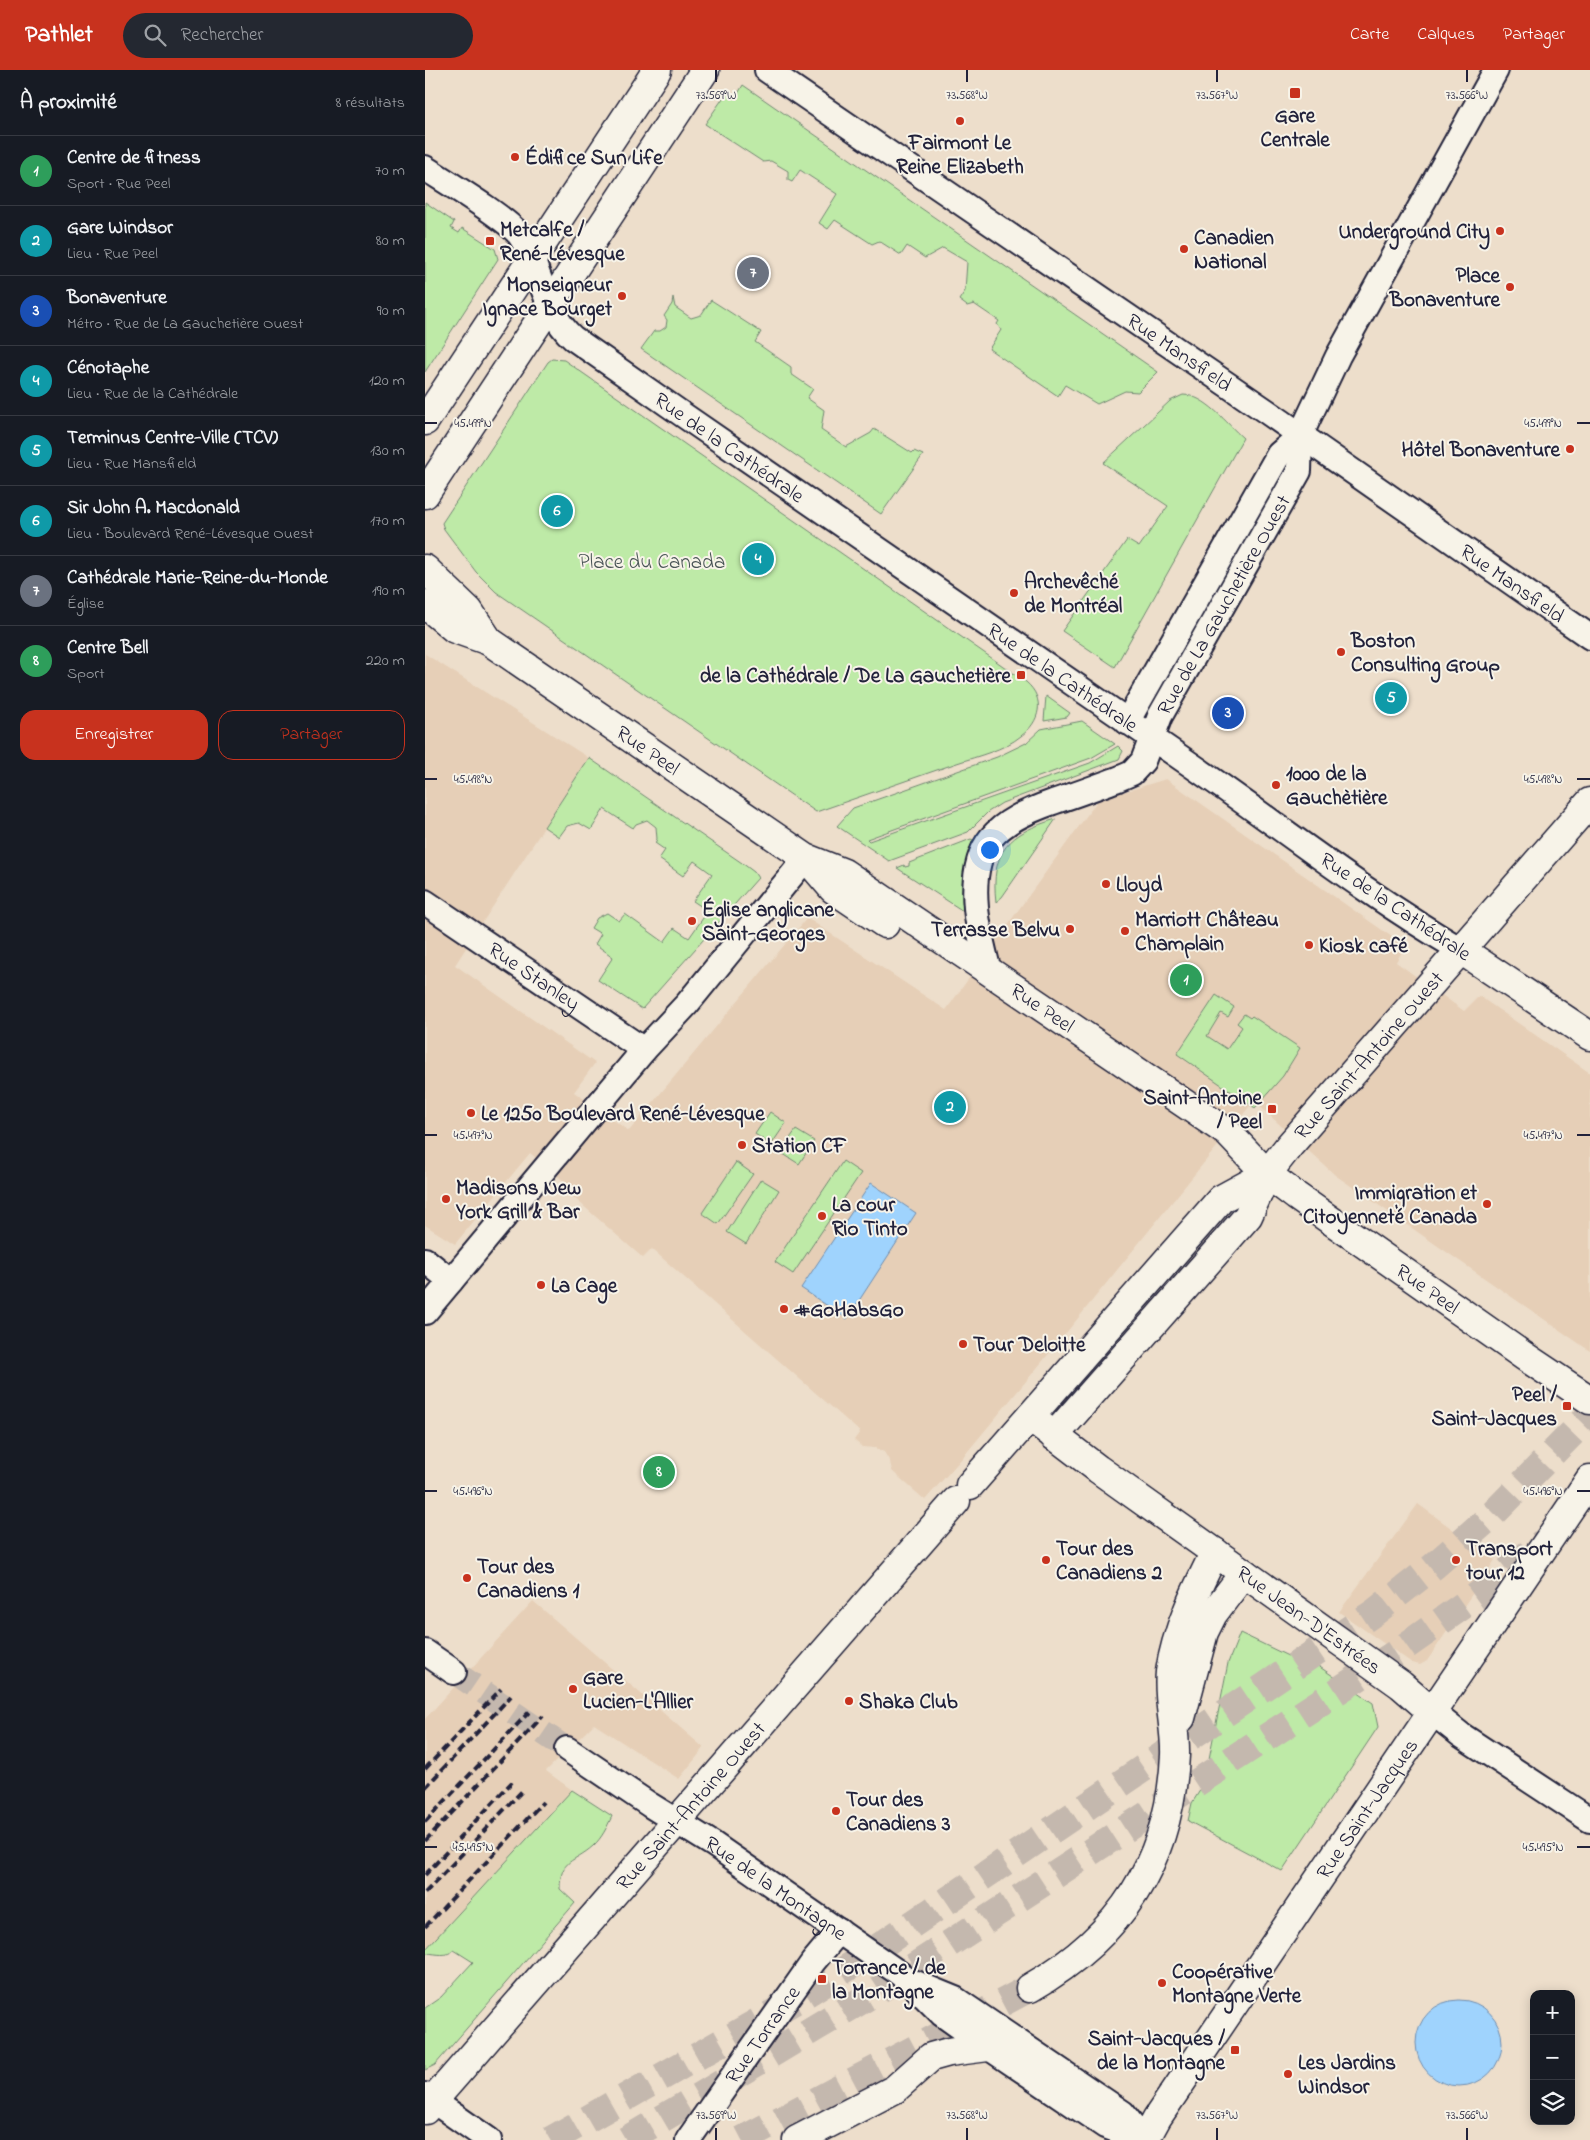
<!DOCTYPE html>
<html lang="fr">
<head>
<meta charset="utf-8">
<style>
  body { margin:0; font-family:"Indie Flower",sans-serif; background:#242831; color:#f1f3f6 }
  .controls { position:absolute; right:15px; bottom:15px; display:grid; overflow:hidden; border-radius:10px; box-shadow:0 2px 12px #0003 }
  .controls button { width:45px; height:45px; display:grid; place-items:center; padding:0; border:0; border-bottom:1px solid #363941; background:#171b24; color:#f1f3f6; font:25px sans-serif }
  .you { position:absolute; left:564px; top:779px; width:18px; height:18px; margin:-12px; border:4px solid #fff; border-radius:50%; background:#1a73e8; box-shadow:0 0 0 8px #1a73e833 }
  .badge { display:grid; place-items:center; width:32px; height:32px; border-radius:50%; background:#c8321e; color:#fff; font-size:16px; font-weight:700 }
  .pin { position:absolute; translate:-50% -50%; border:2px solid #fff; box-shadow:0 1px 5px #0006 }
  .list { margin:0; padding:0; list-style:none }
  h2 { display:flex; justify-content:space-between; align-items:center; height:65px; margin:0; padding:0 20px; font-size:21px }
  h2 small { font-size:16px; font-weight:400; color:#9ea1a6 }
  .list li { display:grid; grid-template-columns:32px 1fr auto; gap:15px; align-items:center; box-sizing:border-box; height:70px; padding:0 20px; border-top:1px solid #363941 }
  .list b { display:block; font-size:19px; white-space:nowrap }
  .list p { margin:0; font-size:16px; white-space:nowrap; color:#9ea1a6 }
  .list em { font-size:16px; font-style:normal; color:#9ea1a6 }
  .actions { display:flex; gap:10px; padding:15px 20px }
  .actions a { flex:1; padding:11px 0; border:1px solid #c8321e; border-radius:15px; text-align:center; font-size:18px; color:#c8321e }
  .actions .main { background:#c8321e; color:#fff }
  .icon { flex:none; width:28px; height:28px; fill:none; stroke:currentColor; stroke-width:2; stroke-linecap:round; stroke-linejoin:round }
  .map { position:relative; flex:none; width:1165px; height:2070px; overflow:hidden }
  header { display:flex; align-items:center; gap:30px; box-sizing:border-box; height:70px; padding:0 25px; background:#c8321e; color:#fff }
  header strong { font-size:24px }
  nav { display:flex; gap:28px; margin-inline-start:auto; font-size:18px }
  .search { width:350px; height:45px; background:#242831; display:flex; align-items:center; gap:12px; box-sizing:border-box; padding:0 18px; border-radius:28px; color:#9ea1a6; font-size:19px }
  main { display:flex }
  aside { flex:1; background:#171b24 }
  .map>svg:first-child { display:block }
  .built { fill:#e6cfb7 }
  .green { fill:#beeaa7; stroke:#708671 }
  .water { fill:#9fd3fd; stroke:#6d8caf }
  .lines { fill:none; stroke-linecap:round; stroke-linejoin:round }
  .minor-tunnel { stroke:#c4b8ae; stroke-width:24; stroke-dasharray:24 12; stroke-linecap:butt }
  .highway-tunnel { stroke:#c4b8ae; stroke-width:28; stroke-dasharray:28 14; stroke-linecap:butt }
  .minor-casing { stroke:#22223b; stroke-width:28 }
  .major-casing { stroke:#22223b; stroke-width:31 }
  .highway-casing { stroke:#22223b; stroke-width:31 }
  .minor { stroke:#f7f3e8; stroke-width:24 }
  .major { stroke:#f7f3e8; stroke-width:28 }
  .highway { stroke:#f7f3e8; stroke-width:28 }
  .rail { stroke:#22223b; stroke-width:4; stroke-dasharray:8 4; stroke-linecap:butt }
  .ticks { fill:none; stroke:#22223b; stroke-width:2 }
  .poi-dot { fill:#c8321e; stroke:#f7f3e8; stroke-width:2 }
  .labels { text-anchor:middle; stroke-width:4; stroke-linejoin:round; paint-order:stroke }
  .poi-label { font-size:21px; font-weight:bold; fill:#22223b; stroke:#f7f3e8; text-anchor:start }
  .street-label { font-size:21px; fill:#22223b; stroke:#f7f3e8 }
  .park-label { font-size:21px; fill:#495456; stroke:#f7f3e8 }
  .ticks-label { font-size:12px; text-anchor:middle; fill:#22223b; stroke:#f7f3e8; stroke-width:4; stroke-linejoin:round; paint-order:stroke }
</style>
</head>
<body>
<header>
<strong>Pathlet</strong>
<div class="search"><svg class="icon" aria-label="search" viewBox="0 0 24 24"><circle cx="10" cy="10" r="6"/><path d="M15 15l6 6"/></svg>Rechercher</div>
<nav><a>Carte</a><a>Calques</a><a>Partager</a></nav>
</header>
<main>
<aside>
<h2>À proximité<small>8 résultats</small></h2>
<ul class="list">
<li><span class="badge" style="background:#2e9e5b">1</span><div><b>Centre de fitness</b><p>Sport · Rue Peel</p></div><em>70 m</em></li>
<li><span class="badge" style="background:#0f9aa8">2</span><div><b>Gare Windsor</b><p>Lieu · Rue Peel</p></div><em>80 m</em></li>
<li><span class="badge" style="background:#1a4fb4">3</span><div><b>Bonaventure</b><p>Métro · Rue de La Gauchetière Ouest</p></div><em>90 m</em></li>
<li><span class="badge" style="background:#0f9aa8">4</span><div><b>Cénotaphe</b><p>Lieu · Rue de la Cathédrale</p></div><em>120 m</em></li>
<li><span class="badge" style="background:#0f9aa8">5</span><div><b>Terminus Centre-Ville (TCV)</b><p>Lieu · Rue Mansfield</p></div><em>130 m</em></li>
<li><span class="badge" style="background:#0f9aa8">6</span><div><b>Sir John A. Macdonald</b><p>Lieu · Boulevard René-Lévesque Ouest</p></div><em>170 m</em></li>
<li><span class="badge" style="background:#6b7280">7</span><div><b>Cathédrale Marie-Reine-du-Monde</b><p>Église</p></div><em>190 m</em></li>
<li><span class="badge" style="background:#2e9e5b">8</span><div><b>Centre Bell</b><p>Sport</p></div><em>220 m</em></li>
</ul>
<div class="actions"><a class="main">Enregistrer</a><a>Partager</a></div>
</aside>
<div class="map">
<svg width="1165" height="2070" viewBox="0 0 1165 2070">
  <rect width="100%" height="100%" fill="#eddecb"/>
  <filter id="ink" filterUnits="userSpaceOnUse"><feTurbulence type="fractalNoise" baseFrequency=".02" numOctaves="2"/><feDisplacementMap in="SourceGraphic" scale="10" xChannelSelector="R" yChannelSelector="G"/><feConvolveMatrix kernelMatrix="1 2 1 2 8 2 1 2 1" color-interpolation-filters="sRGB"/></filter>
  <g filter="url(#ink)">
    <g class="built">
      <path d="M0 584 164 688 30 895 170 993 149 1022 204 1061 382 848 521 940 673 730 741 709 980 876 971 892 1039 941 1054 926 1165 1003V1281L910 1105 829 1031 641 1263 538 1387 500 1430 467 1401 465 1392 459 1382 450 1378 437 1377 429 1370 435 1362 227 1179 218 1188 147 1126 140 1112 105 1083 30 1174 0 1155Z"/>
      <path d="M993 1434 1070 1490 1002 1591 995 1595 987 1593 914 1542Z"/>
      <path d="M108 1531 279 1678 254 1709 169 1654 121 1701 147 1720 0 1880V1649Z"/>
    </g>
    <g class="green">
      <path d="M318 15 733 302 713 322 700 321 672 334 640 315 633 326 564 279 576 260 572 254 574 251 549 234 542 236 534 230 540 221 542 192 518 178 500 188 482 176 476 185 454 171 447 174 410 150 403 159 394 153 412 124 375 100 367 112 363 110V101L346 91 338 92 280 54 303 21 311 27Z"/>
      <path d="M0 132 29 152 26 158 34 163 37 158 70 179 73 189 0 302Z"/>
      <path d="M248 227 250 237 266 248 276 245 286 230 336 262 330 272 366 297V304L388 319 382 328 399 340 396 360 421 377 446 363 449 359 487 383 489 381 498 385 456 444 216 279 229 261H235L241 257 242 250 239 246 247 234Z"/>
      <path d="M127 289 139 290 601 612C621 629 615 652 596 666 579 680 553 686 532 693 485 709 438 726 391 742L71 522 51 502 19 459 17 453 123 292Z"/>
      <path d="M758 325C781 325 802 354 818 368L690 597 637 561 702 470 714 477 743 436 678 393 745 331Z"/>
      <path d="M621 626 645 643 642 647 619 651Z"/>
      <path d="M657 651 690 674 666 688 442 769 444 771 665 693 693 676 698 681 694 689 577 733 563 742 543 762 464 791 412 756 428 738 572 687 601 673 616 659Z"/>
      <path d="M164 688 317 793 329 802 333 808 217 939 173 910 188 887 170 874 176 864 166 858 172 848 182 843 194 851 200 844 239 872 249 858 264 868 283 841 268 831 287 804 269 791 258 806 234 789 240 780 230 773 232 769 231 757 222 750 211 754 208 758 179 739 166 760 154 753 142 756 134 767 119 757Z"/>
      <path d="M631 749 577 827 571 832C565 781 584 763 631 749Z"/>
      <path d="M546 769 548 770C539 792 535 817 538 841L472 798 479 795 480 797 484 796V793Z"/>
      <path d="M791 925 809 937 803 947 796 943 782 966 802 979 817 957 812 953 819 944 825 948 827 946 875 978 858 1006 830 1038 752 984Z"/>
      <path d="M345 1042 361 1053 346 1075 330 1064Z"/>
      <path d="M371 1060 389 1071 374 1094 355 1082Z"/>
      <path d="M418 1091 436 1103 368 1204 350 1192Z"/>
      <path d="M311 1092 328 1104 293 1154 277 1143Z"/>
      <path d="M336 1109 354 1120 321 1174 302 1162Z"/>
      <path d="M815 1563 865 1587 871 1581 948 1633 953 1657 857 1801 763 1751 767 1733 779 1714 803 1593Z"/>
      <path d="M147 1720 187 1746C182 1757 177 1768 168 1776 149 1793 135 1788 135 1819L150 1833 10 1995 0 2000V1938L16 1927 48 1892 29 1880C22 1887 12 1884 2 1883L0 1880Z"/>
    </g>
    <g class="water">
      <path d="M446 1113 491 1143 422 1249 376 1218Z"/>
      <circle cx="1034" cy="1973" r="43"/>
    </g>
    <g class="lines">
      <path class="minor-tunnel" d="M29 1602 142 1679"/>
      <g class="highway-tunnel">
        <path d="M126 2070 371 1930 430 1893 950 1542 1009 1496 1066 1446 1165 1345"/>
        <path d="M201 2070 444 1926 971 1583 1053 1525 1118 1472"/>
        <path d="M317 2070 605 1918"/>
      </g>
      <defs>
        <g id="minor">
          <path id="s1" d="M342 0 841 341 1165 567"/>
          <path id="s2" d="M0 98C20 111 85 150 96 167 116 199 119 243 148 268 351 410 555 551 759 690 851 753 940 824 1036 880"/>
          <path d="M702 652 854 384 875 366"/>
          <path id="s3" d="M0 832 219 980"/>
          <path id="s4" d="M564 902C559 881 553 860 551 838 545 773 571 752 628 732 650 725 671 717 693 709L707 703 718 691 735 646 874 401 875 366 913 286 1071 0"/>
          <path d="M0 1190 26 1211"/>
          <path d="M0 1242 219 980 262 934 381 788"/>
          <path d="M0 1582 29 1602"/>
          <path d="M1007 1642 1036 1665 1165 1750"/>
          <path id="s5" d="M142 1679 225 1735 288 1774 471 1901 483 1910 517 1944 563 1977 680 2056 719 2070"/>
          <path d="M491 1913 530 1929 698 2043 719 2070"/>
          <path d="M0 2025 64 2070"/>
          <path id="s6" d="M263 2070 388 1892 414 1861"/>
        </g>
        <g id="major">
          <path d="M0 351 232 0"/>
          <path d="M0 424 280 0"/>
          <path d="M0 499 44 541 64 571"/>
          <path id="s7" d="M0 534 30 559 64 571 381 788 419 803 803 1063 842 1104 871 1126 1099 1286 1165 1330"/>
          <path d="M384 791 408 819 460 854"/>
          <path d="M1036 880 1165 966"/>
          <path id="s8" d="M605 1347 673 1399 976 1615 1007 1642"/>
          <path id="s9" d="M629 1366 823 1146 842 1104 864 1076 1165 732"/>
          <path d="M545 1415 796 1129 842 1104"/>
          <path id="s10" d="M0 2040 531 1431"/>
          <path id="s11" d="M720 2070 732 2048 1165 1409"/>
        </g>
        <g id="highway">
          <path d="M756 1648 779 1562 788 1544 819 1503"/>
          <path d="M605 1918C696 1866 745 1791 750 1685 751 1658 742 1630 745 1602 751 1560 771 1520 790 1482"/>
          <path d="M372 2070 470 2019 506 1987 524 1982 563 1977"/>
        </g>
      </defs>
      <use href="#minor" class="minor-casing"/>
      <use href="#major" class="major-casing"/>
      <use href="#highway" class="highway-casing"/>
      <use href="#minor" class="minor"/>
      <use href="#major" class="major"/>
      <use href="#highway" class="highway"/>
      <g class="rail">
        <path d="M0 1699 76 1619"/>
        <path d="M0 1718 86 1626"/>
        <path d="M0 1752 106 1640"/>
        <path d="M0 1771 118 1646"/>
        <path d="M0 1805 87 1712"/>
        <path d="M0 1823 97 1721"/>
        <path d="M0 1857 118 1732"/>
      </g>
    </g>
  </g>
  <path class="ticks" d="M291 0V12M542 0V12M792 0V12M1042 0V12M0 353H12M1152 353H1165M0 709H12M1152 709H1165M0 1065H12M1152 1065H1165M0 1421H12M1152 1421H1165M0 1777H12M1152 1777H1165M291 2058V2070M542 2058V2070M792 2058V2070M1042 2058V2070"/>
  <g class="poi-dot">
    <rect x="864" y="17" width="12" height="12" rx="2.5"/>
    <circle cx="535" cy="51" r="5"/>
    <circle cx="90" cy="87" r="5"/>
    <circle cx="1075" cy="161" r="5"/>
    <rect x="60" y="166" width="10" height="10" rx="2.5"/>
    <circle cx="759" cy="179" r="5"/>
    <circle cx="1085" cy="217" r="5"/>
    <circle cx="197" cy="226" r="5"/>
    <circle cx="1145" cy="379" r="5"/>
    <circle cx="589" cy="523" r="5"/>
    <circle cx="916" cy="582" r="5"/>
    <rect x="591" y="600" width="10" height="10" rx="2.5"/>
    <circle cx="851" cy="715" r="5"/>
    <circle cx="681" cy="814" r="5"/>
    <circle cx="267" cy="851" r="5"/>
    <circle cx="645" cy="859" r="5"/>
    <circle cx="700" cy="861" r="5"/>
    <circle cx="884" cy="875" r="5"/>
    <rect x="842" y="1034" width="10" height="10" rx="2.5"/>
    <circle cx="46" cy="1043" r="5"/>
    <circle cx="317" cy="1075" r="5"/>
    <circle cx="21" cy="1129" r="5"/>
    <circle cx="1062" cy="1134" r="5"/>
    <circle cx="397" cy="1146" r="5"/>
    <circle cx="116" cy="1215" r="5"/>
    <circle cx="359" cy="1239" r="5"/>
    <circle cx="538" cy="1274" r="5"/>
    <rect x="1137" y="1331" width="10" height="10" rx="2.5"/>
    <circle cx="621" cy="1490" r="5"/>
    <circle cx="1031" cy="1490" r="5"/>
    <circle cx="42" cy="1508" r="5"/>
    <circle cx="148" cy="1619" r="5"/>
    <circle cx="424" cy="1631" r="5"/>
    <circle cx="411" cy="1741" r="5"/>
    <rect x="392" y="1904" width="10" height="10" rx="2.5"/>
    <circle cx="737" cy="1913" r="5"/>
    <rect x="805" y="1975" width="10" height="10" rx="2.5"/>
    <circle cx="863" cy="2004" r="5"/>
  </g>
  <g class="labels">
    <g class="poi-label">
      <text x="870" y="52" text-anchor="middle">Gare<tspan x="870" dy="24">Centrale</tspan></text>
      <text x="535" y="79" text-anchor="middle">Fairmont Le<tspan x="535" dy="24">Reine Elizabeth</tspan></text>
      <text x="100" y="94">Édifice Sun Life</text>
      <text x="75" y="166">Metcalfe /<tspan x="75" dy="24">René-Lévesque</tspan></text>
      <text x="1065" y="168" text-anchor="end">Underground City</text>
      <text x="769" y="174">Canadien<tspan x="769" dy="24">National</tspan></text>
      <text x="1075" y="212" text-anchor="end">Place<tspan x="1075" dy="24">Bonaventure</tspan></text>
      <text x="187" y="221" text-anchor="end">Monseigneur<tspan x="187" dy="24">Ignace Bourget</tspan></text>
      <text x="1135" y="386" text-anchor="end">Hôtel Bonaventure</text>
      <text x="599" y="518">Archevêché<tspan x="599" dy="24">de Montréal</tspan></text>
      <text x="926" y="577">Boston<tspan x="926" dy="24">Consulting Group</tspan></text>
      <text x="586" y="612" text-anchor="end">de la Cathédrale / De La Gauchetière</text>
      <text x="861" y="710">1000 de la<tspan x="861" dy="24">Gauchètière</tspan></text>
      <text x="691" y="821">Lloyd</text>
      <text x="277" y="846">Église anglicane<tspan x="277" dy="24">Saint-Georges</tspan></text>
      <text x="710" y="856">Marriott Château<tspan x="710" dy="24">Champlain</tspan></text>
      <text x="635" y="866" text-anchor="end">Terrasse Belvu</text>
      <text x="894" y="882">Kiosk café</text>
      <text x="837" y="1034" text-anchor="end">Saint-Antoine<tspan x="837" dy="24">/ Peel</tspan></text>
      <text x="56" y="1050">Le 1250 Boulevard René-Lévesque</text>
      <text x="327" y="1082">Station CF</text>
      <text x="31" y="1124">Madisons New<tspan x="31" dy="24">York Grill &amp; Bar</tspan></text>
      <text x="1052" y="1129" text-anchor="end">Immigration et<tspan x="1052" dy="24">Citoyenneté Canada</tspan></text>
      <text x="407" y="1141">La cour<tspan x="407" dy="24">Rio Tinto</tspan></text>
      <text x="126" y="1222">La Cage</text>
      <text x="369" y="1246">#GoHabsGo</text>
      <text x="548" y="1281">Tour Deloitte</text>
      <text x="1132" y="1331" text-anchor="end">Peel /<tspan x="1132" dy="24">Saint-Jacques</tspan></text>
      <text x="631" y="1485">Tour des<tspan x="631" dy="24">Canadiens 2</tspan></text>
      <text x="1041" y="1485">Transport<tspan x="1041" dy="24">tour 12</tspan></text>
      <text x="52" y="1503">Tour des<tspan x="52" dy="24">Canadiens 1</tspan></text>
      <text x="158" y="1614">Gare<tspan x="158" dy="24">Lucien-L'Allier</tspan></text>
      <text x="434" y="1638">Shaka Club</text>
      <text x="421" y="1736">Tour des<tspan x="421" dy="24">Canadiens 3</tspan></text>
      <text x="407" y="1904">Torrance / de<tspan x="407" dy="24">la Montagne</tspan></text>
      <text x="747" y="1908">Coopérative<tspan x="747" dy="24">Montagne Verte</tspan></text>
      <text x="800" y="1975" text-anchor="end">Saint-Jacques /<tspan x="800" dy="24">de la Montagne</tspan></text>
      <text x="873" y="1999">Les Jardins<tspan x="873" dy="24">Windsor</tspan></text>
    </g>
    <g class="street-label">
      <text dy="7" stroke="none"><textPath href="#s1" startOffset="500">Rue Mansfield</textPath></text>
      <text dy="7" stroke="none"><textPath href="#s2" startOffset="424">Rue de la Cathédrale</textPath></text>
      <text dy="7" stroke="none"><textPath href="#s1" startOffset="905">Rue Mansfield</textPath></text>
      <text dy="7" stroke="none"><textPath href="#s4" startOffset="488">Rue de La Gauchetière Ouest</textPath></text>
      <text dy="7" stroke="none"><textPath href="#s2" startOffset="829">Rue de la Cathédrale</textPath></text>
      <text dy="7" stroke="none"><textPath href="#s7" startOffset="268">Rue Peel</textPath></text>
      <text transform="translate(971 836) rotate(34)" y="7">Rue de la Cathédrale</text>
      <text dy="7" stroke="none"><textPath href="#s3" startOffset="132">Rue Stanley</textPath></text>
      <text dy="7" stroke="none"><textPath href="#s7" startOffset="740">Rue Peel</textPath></text>
      <text dy="7" stroke="none"><textPath href="#s9" startOffset="496">Rue Saint-Antoine Ouest</textPath></text>
      <text dy="7" stroke="none"><textPath href="#s7" startOffset="1218">Rue Peel</textPath></text>
      <text dy="7" stroke="none"><textPath href="#s8" startOffset="345">Rue Jean-D'Estrées</textPath></text>
      <text dy="7" stroke="none"><textPath href="#s10" startOffset="404">Rue Saint-Antoine Ouest</textPath></text>
      <text dy="7" stroke="none"><textPath href="#s11" startOffset="399">Rue Saint-Jacques</textPath></text>
      <text dy="7" stroke="none"><textPath href="#s5" startOffset="251">Rue de la Montagne</textPath></text>
      <text dy="7" stroke="none"><textPath href="#s6" startOffset="129">Rue Torrance</textPath></text>
    </g>
    <g class="park-label">
      <text x="227" y="498">Place du Canada</text>
    </g>
  </g>
  <g class="ticks-label">
    <text x="291" y="29">73.569°W</text>
    <text x="542" y="29">73.568°W</text>
    <text x="792" y="29">73.567°W</text>
    <text x="1042" y="29">73.566°W</text>
    <text x="48" y="357">45.499°N</text>
    <text x="1118" y="357">45.499°N</text>
    <text x="48" y="713">45.498°N</text>
    <text x="1118" y="713">45.498°N</text>
    <text x="48" y="1069">45.497°N</text>
    <text x="1118" y="1069">45.497°N</text>
    <text x="48" y="1425">45.496°N</text>
    <text x="1118" y="1425">45.496°N</text>
    <text x="48" y="1781">45.495°N</text>
    <text x="1118" y="1781">45.495°N</text>
    <text x="291" y="2049">73.569°W</text>
    <text x="542" y="2049">73.568°W</text>
    <text x="792" y="2049">73.567°W</text>
    <text x="1042" y="2049">73.566°W</text>
  </g>
</svg>
<div class="controls">
<button>+</button>
<button>−</button>
<button><svg class="icon" aria-label="layers" viewBox="0 0 24 24"><path d="M12 4l9 5-9 5-9-5zM3 14l9 5 9-5"/></svg></button>
</div>
<div class="you"></div>
<div class="pin badge" style="left:761px;top:910px;background:#2e9e5b">1</div>
<div class="pin badge" style="left:525px;top:1037px;background:#0f9aa8">2</div>
<div class="pin badge" style="left:803px;top:643px;background:#1a4fb4">3</div>
<div class="pin badge" style="left:333px;top:489px;background:#0f9aa8">4</div>
<div class="pin badge" style="left:966px;top:628px;background:#0f9aa8">5</div>
<div class="pin badge" style="left:132px;top:441px;background:#0f9aa8">6</div>
<div class="pin badge" style="left:328px;top:203px;background:#6b7280">7</div>
<div class="pin badge" style="left:234px;top:1402px;background:#2e9e5b">8</div>
</div>
</main>
</body>
</html>
